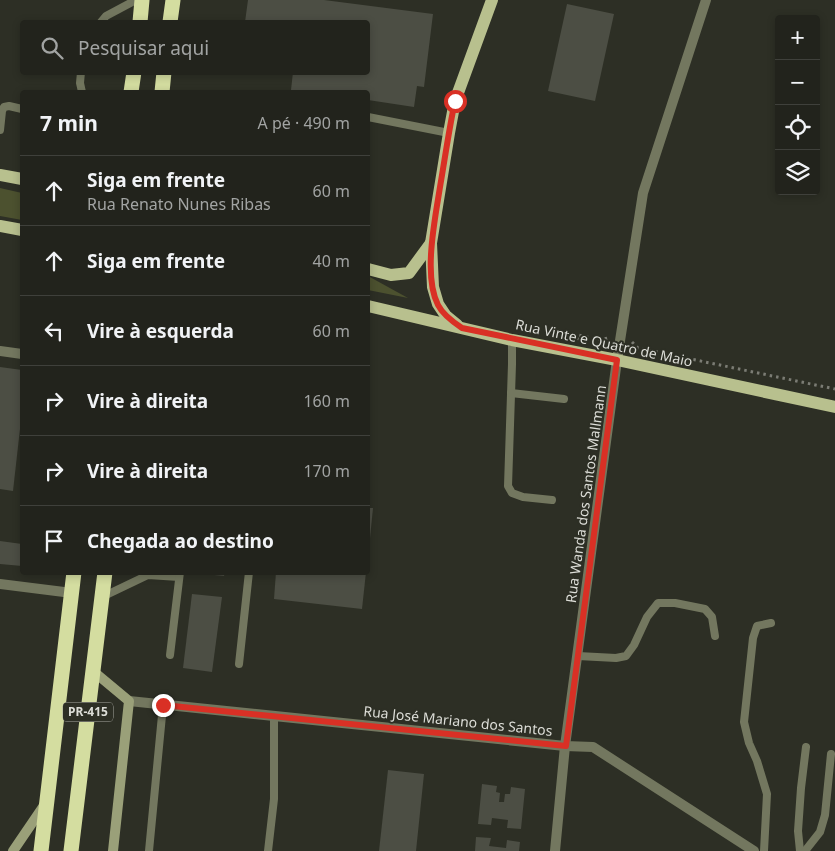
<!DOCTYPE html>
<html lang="pt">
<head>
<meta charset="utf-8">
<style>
  body { margin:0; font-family:"Noto Sans",sans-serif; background:#2a2b25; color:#f1f3f6 }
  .controls { position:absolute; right:15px; top:15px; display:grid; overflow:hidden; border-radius:5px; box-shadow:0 2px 8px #0003 }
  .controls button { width:45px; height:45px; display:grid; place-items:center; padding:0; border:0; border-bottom:1px solid #3f403b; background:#22231c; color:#f1f3f6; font:25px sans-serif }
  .stop { position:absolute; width:15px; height:15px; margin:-11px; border:4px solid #d93025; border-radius:50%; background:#fff }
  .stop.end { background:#d93025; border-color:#fff; box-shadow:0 1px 5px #0008 }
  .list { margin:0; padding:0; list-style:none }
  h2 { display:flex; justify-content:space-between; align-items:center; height:65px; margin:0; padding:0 20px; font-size:21px }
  h2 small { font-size:16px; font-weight:400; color:#a2a4a3 }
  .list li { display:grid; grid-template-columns:32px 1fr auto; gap:15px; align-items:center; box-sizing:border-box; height:70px; padding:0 20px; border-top:1px solid #3f403b }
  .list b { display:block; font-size:19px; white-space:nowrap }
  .list p { margin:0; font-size:16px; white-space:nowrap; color:#a2a4a3 }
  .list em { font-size:16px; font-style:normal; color:#a2a4a3 }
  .icon { flex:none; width:28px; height:28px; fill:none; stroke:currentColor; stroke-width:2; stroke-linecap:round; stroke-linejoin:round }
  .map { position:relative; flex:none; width:835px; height:851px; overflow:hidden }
  .search { position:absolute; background:#22231c; box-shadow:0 2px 8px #0003; left:20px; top:20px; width:350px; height:55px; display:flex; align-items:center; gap:12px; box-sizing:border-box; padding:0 18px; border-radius:5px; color:#a2a4a3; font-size:19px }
  .panel { position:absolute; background:#22231c; box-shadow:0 2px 8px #0003; left:20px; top:90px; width:350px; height:485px; border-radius:5px }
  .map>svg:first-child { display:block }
  .green { fill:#4c512f }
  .building { fill:#4c4e44 }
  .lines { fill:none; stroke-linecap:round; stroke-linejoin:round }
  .path { stroke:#7b7c74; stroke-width:3; stroke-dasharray:2.5 4; stroke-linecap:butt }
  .lane { stroke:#73775f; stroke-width:8 }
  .street { stroke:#73775f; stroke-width:10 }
  .secondary { stroke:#9aa079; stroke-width:10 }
  .primary { stroke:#b8c08e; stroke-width:12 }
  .highway { stroke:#d4dda0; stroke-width:15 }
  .route { stroke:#d93025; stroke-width:6 }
  .labels { text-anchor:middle; stroke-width:4; stroke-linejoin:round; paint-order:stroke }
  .shield { fill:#2d2f25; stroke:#a8a9a2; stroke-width:1 }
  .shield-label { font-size:12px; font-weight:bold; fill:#dcddd7 }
  .street-label { font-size:14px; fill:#dcddd7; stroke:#2d2f25 }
</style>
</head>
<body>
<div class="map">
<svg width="835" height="851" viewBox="0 0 835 851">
  <rect width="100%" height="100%" fill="#2d2f25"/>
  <g class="green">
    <path d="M0 188 22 193V220L0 216Z"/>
    <path d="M368 276 408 298 368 290Z"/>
  </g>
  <g class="building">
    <path d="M248 0H324L433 14 424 87 417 86 414 107 368 100V92H312L291 90 293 72H368V22H245Z"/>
    <path d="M567 4 614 14 595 101 548 91Z"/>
    <path d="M0 367 22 370V411L13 491 0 489Z"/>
    <path d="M368 508H373L369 548H368Z"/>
    <path d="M0 541 22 544V566L0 564Z"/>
    <path d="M204 572H225L224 576 204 574Z"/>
    <path d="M276 572H366L362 609 274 599Z"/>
    <path d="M192 594 222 597 212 672 183 668Z"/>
    <path d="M388 770 424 774 416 851H379Z"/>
    <path d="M482 784 497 786 496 792 500 793 499 802H504L505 794H510L511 787 525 789 521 829 507 828 508 820 492 818 491 825 478 824Z"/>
    <path d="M476 837 491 838 489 846 506 848 507 840 520 842 519 851H475Z"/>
  </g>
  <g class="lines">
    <g class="path">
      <path d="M577 340 578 335 600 340 608 338"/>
      <path d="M632 342 638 348 835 389"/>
    </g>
    <g class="lane">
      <path d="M101 22 106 16 136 0"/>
      <path d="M81 72 80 83 82 92"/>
      <path d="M368 117 449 133"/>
      <path d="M0 130 2 111 4 107 9 106 22 109"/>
      <path d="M512 340V364L508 486 512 493 523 497 552 500"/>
      <path d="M511 393 564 399"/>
      <path d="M102 597 148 575 179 577"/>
      <path d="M170 655 180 572"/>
      <path d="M578 656 616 658 626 656 634 645 647 617 658 603H675L705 609 712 617 715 636"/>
      <path d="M239 664 249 572"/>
      <path d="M149 851 163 705"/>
      <path d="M268 851 274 799V716"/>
      <path d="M764 851 767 794 757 761 749 743 744 722 753 638 757 626 771 623"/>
      <path d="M800 851 798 831 801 788 806 747"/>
      <path d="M805 851 820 832 825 815 831 754"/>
    </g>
    <g class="street">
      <path d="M0 351 22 354"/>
      <path d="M0 584 72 593"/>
      <path d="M129 701 565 746 593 747 754 851"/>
      <path d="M555 851 565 746 617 360 643 193 706 0"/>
    </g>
    <g class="secondary">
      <path d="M93 671 129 701 113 851"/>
      <path d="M13 851 45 804"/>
    </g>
    <g class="primary">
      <path d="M0 175 22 179"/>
      <path d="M0 226 22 230"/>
      <path d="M368 269 391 275 409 273 431 243"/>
      <path d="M368 306 512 340 617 360 835 407"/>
      <path d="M457 325 446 316 438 304 433 287 431 243 449 133 455 101 492 0"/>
    </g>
    <g class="highway">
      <path d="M140 22 142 0"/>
      <path d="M170 22 173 0"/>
      <path d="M131 92 134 72"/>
      <path d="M162 92 164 72"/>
      <path d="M41 851 74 572"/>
      <path d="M71 851 105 572"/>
    </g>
  </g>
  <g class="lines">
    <path class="route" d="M163 705 566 746 617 360 462 328C453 322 443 315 438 305 423 276 435 219 440 187 445 158 449 129 455 101"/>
  </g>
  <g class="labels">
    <rect class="shield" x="63" y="702.5" width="50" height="19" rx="4"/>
    <g class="shield-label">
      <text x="88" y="716">PR-415</text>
    </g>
    <g class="street-label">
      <text transform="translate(604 343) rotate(12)" y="5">Rua Vinte e Quatro de Maio</text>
      <text transform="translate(586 494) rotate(-82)" y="5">Rua Wanda dos Santos Mallmann</text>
      <text transform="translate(458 721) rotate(6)" y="5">Rua José Mariano dos Santos</text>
    </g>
  </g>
</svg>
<div class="controls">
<button>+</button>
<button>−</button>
<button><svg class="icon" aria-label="locate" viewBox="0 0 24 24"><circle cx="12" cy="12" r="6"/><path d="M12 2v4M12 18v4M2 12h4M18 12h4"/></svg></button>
<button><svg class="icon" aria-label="layers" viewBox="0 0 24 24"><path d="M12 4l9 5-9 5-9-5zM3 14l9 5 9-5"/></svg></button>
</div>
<div class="stop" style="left:455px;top:101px"></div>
<div class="stop end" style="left:163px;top:705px"></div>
<div class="search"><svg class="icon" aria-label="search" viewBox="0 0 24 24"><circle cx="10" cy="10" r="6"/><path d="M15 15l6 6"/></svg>Pesquisar aqui</div>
<section class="panel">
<h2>7 min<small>A pé · 490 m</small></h2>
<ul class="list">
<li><svg class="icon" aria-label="ahead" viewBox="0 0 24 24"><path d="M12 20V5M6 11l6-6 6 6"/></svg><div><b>Siga em frente</b><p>Rua Renato Nunes Ribas</p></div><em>60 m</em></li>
<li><svg class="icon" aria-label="ahead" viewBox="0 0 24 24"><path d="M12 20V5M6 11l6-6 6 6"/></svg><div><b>Siga em frente</b></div><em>40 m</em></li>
<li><svg class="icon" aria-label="left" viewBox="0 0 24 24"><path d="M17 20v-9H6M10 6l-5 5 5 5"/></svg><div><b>Vire à esquerda</b></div><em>60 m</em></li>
<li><svg class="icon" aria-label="right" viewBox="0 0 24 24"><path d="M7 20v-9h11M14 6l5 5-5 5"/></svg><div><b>Vire à direita</b></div><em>160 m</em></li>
<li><svg class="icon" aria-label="right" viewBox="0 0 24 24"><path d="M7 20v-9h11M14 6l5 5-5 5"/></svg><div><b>Vire à direita</b></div><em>170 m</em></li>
<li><svg class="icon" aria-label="arrive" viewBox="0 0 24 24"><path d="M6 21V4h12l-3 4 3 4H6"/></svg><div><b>Chegada ao destino</b></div></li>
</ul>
</section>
</div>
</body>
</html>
